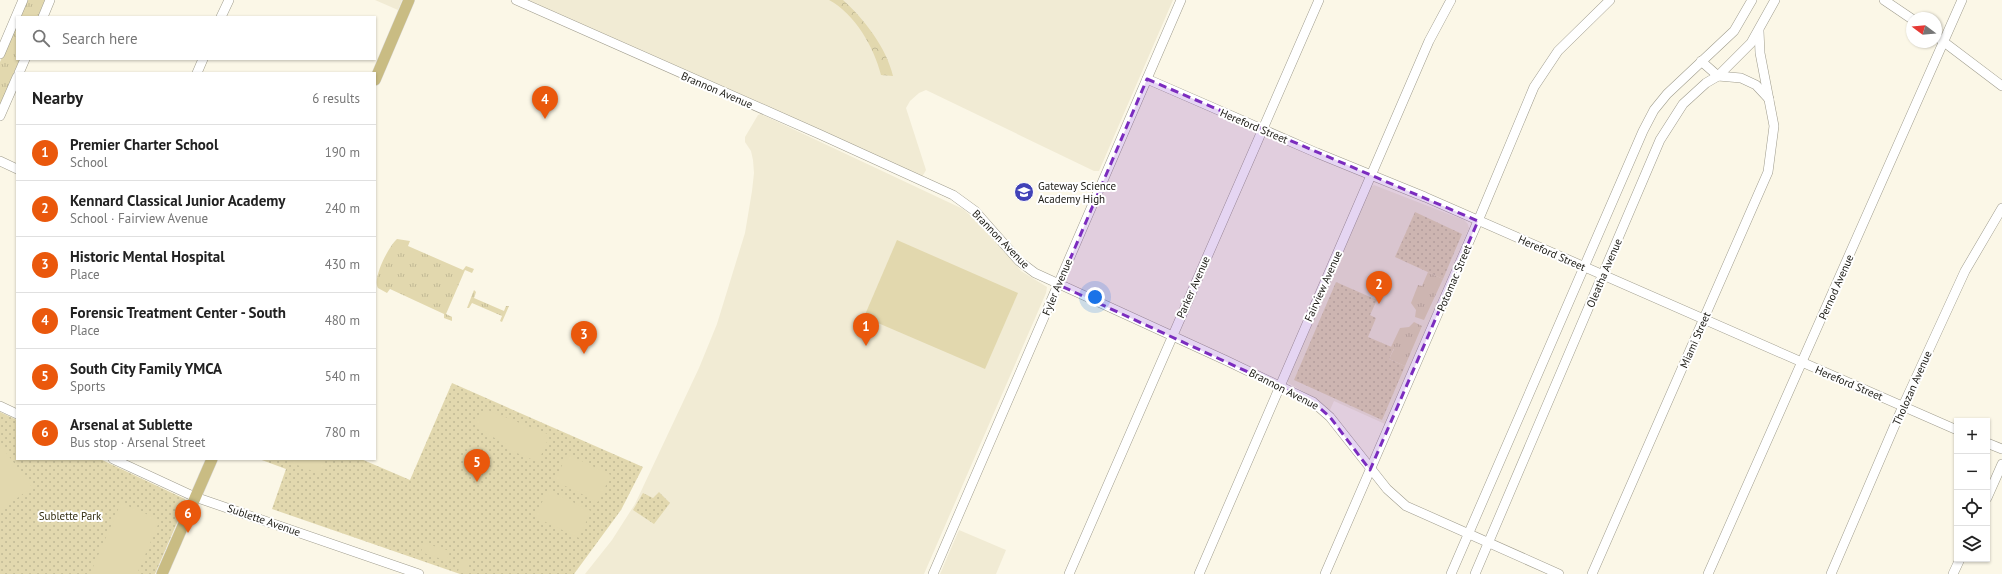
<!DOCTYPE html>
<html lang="en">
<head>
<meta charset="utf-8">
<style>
  body { margin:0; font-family:"PT Sans",sans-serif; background:#f2f2f2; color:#222 }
  .controls { position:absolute; right:12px; bottom:12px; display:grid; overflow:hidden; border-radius:0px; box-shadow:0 1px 3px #0004 }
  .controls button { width:36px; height:36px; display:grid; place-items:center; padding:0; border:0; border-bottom:1px solid #e0e0e0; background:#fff; color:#222; font:20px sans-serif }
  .compass { position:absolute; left:1906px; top:12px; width:36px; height:36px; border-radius:50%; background:#fff; box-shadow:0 1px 3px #0004; rotate:286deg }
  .you { position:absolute; left:1095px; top:297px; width:14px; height:14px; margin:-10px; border:3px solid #fff; border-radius:50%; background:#1a73e8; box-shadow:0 0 0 6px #1a73e833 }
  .badge { display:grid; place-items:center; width:26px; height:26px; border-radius:50%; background:#ea580c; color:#fff; font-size:13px; font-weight:700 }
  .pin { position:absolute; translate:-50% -33px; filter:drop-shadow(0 1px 2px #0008) }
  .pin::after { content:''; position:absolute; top:21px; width:14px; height:12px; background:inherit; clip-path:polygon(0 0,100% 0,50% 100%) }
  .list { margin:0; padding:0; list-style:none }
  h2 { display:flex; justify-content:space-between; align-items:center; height:52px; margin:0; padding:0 16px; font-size:17px }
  h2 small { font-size:13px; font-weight:400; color:#767676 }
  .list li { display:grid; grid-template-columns:26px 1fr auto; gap:12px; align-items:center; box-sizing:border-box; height:56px; padding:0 16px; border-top:1px solid #e0e0e0 }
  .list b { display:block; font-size:15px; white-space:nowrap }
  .list p { margin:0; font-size:13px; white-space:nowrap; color:#767676 }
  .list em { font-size:13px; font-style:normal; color:#767676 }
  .icon { flex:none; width:22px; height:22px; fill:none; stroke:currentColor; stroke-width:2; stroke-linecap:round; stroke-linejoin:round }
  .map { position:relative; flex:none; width:2002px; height:574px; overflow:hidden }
  .search { position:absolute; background:#fff; box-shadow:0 1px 3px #0004; left:16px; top:16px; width:360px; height:44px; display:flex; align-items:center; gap:10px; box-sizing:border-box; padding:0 14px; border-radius:0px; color:#767676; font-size:15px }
  .panel { position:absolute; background:#fff; box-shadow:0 1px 3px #0004; left:16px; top:72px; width:360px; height:388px; border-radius:0px }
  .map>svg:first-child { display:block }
  .built { fill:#f1ebd4 }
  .grass { fill:url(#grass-tufts) }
  .forest { fill:url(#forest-crowns) }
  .park { fill:url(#park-dots) }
  .garden { fill:#e2d8ae }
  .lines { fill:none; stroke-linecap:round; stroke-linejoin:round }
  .minor-casing { stroke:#9f9c8d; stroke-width:10 }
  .major-casing { stroke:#dbdad9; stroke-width:12 }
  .minor { stroke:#fff; stroke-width:9 }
  .major { stroke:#c9bc83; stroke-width:11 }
  .marked { fill:#7b2cbf; fill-opacity:0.2; stroke:#7b2cbf; stroke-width:3; stroke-dasharray:8 5; stroke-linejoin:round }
  .labels { text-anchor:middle; stroke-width:4; stroke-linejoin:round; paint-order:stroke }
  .street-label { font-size:11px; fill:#1b1a14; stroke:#fff }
  .poi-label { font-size:11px; fill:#1b1a14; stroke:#fff; text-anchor:start }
  .park-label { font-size:11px; fill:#322c10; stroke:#fff }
</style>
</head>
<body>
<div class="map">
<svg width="2002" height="574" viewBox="0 0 2002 574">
  <defs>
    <pattern id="grass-tufts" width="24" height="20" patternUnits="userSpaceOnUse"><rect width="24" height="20" fill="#e2d8ae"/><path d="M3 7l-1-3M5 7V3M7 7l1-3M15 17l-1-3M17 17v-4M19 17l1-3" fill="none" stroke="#c1b995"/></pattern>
    <pattern id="forest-crowns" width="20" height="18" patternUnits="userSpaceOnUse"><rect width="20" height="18" fill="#e2d8ae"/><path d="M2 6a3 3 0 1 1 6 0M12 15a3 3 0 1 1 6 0" fill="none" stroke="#c1b995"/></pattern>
    <pattern id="park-dots" width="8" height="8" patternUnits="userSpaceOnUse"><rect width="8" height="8" fill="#e2d8ae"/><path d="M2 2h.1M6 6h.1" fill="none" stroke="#c1b995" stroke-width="1.8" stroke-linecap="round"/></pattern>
  </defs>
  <rect width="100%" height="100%" fill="#fbf7e7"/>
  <g class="built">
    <path d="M375 0H402L398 10Z"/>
    <path d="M527 0H1173L1099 171H1094L926 90 919 93 910 101 906 108 926 170 922 177Z"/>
    <path d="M761 114 963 209 980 224 1021 271 1047 287 1046 293 924 574H585L612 540 635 504 699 368 717 324 745 233 752 191 754 173 753 160 751 151 745 142V137L758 115Z"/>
    <path d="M1374 185 1464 220 1468 224 1469 228 1385 424 1334 401 1330 410 1313 397 1288 383V380L1371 187Z"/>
    <path d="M959 530 1006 550 996 574H940Z"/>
  </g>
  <g class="grass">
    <path d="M27 0H45L38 17H19Z"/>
    <path d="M17 23V59H20L0 105V62Z"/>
    <path d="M397 239 410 241 408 246 463 270 466 266 474 269 472 273 465 270 446 314 452 317V321L444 318V314L390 289 387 293 378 288C372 278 389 246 397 239Z"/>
    <path d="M1428 272 1443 279 1424 320 1415 317 1416 310 1411 303 1418 285 1422 286Z"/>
    <path d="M474 290 476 292 474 298 504 311 506 306H509L502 322 500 321 502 316 472 303 469 308H467Z"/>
    <path d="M1414 322 1422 326 1405 366 1389 359 1394 349 1391 347 1400 328 1409 327Z"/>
  </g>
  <path class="forest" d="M829 0H843C864 19 886 47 893 76L881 75C874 47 855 14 829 0Z"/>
  <g class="park">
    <path d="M1415 212 1462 234 1443 279 1395 257Z"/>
    <path d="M1336 282 1377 300 1370 315 1376 318 1368 337 1394 348 1389 359 1405 366 1382 420 1294 380Z"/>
    <path d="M452 383 643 467 621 510 574 574H460L272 509 286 469 259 459H361L410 480Z"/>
    <path d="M0 412 17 420V459H100L185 499 186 502 155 574H0Z"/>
    <path d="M659 492 670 503 654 524 633 510 643 493 653 498Z"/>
  </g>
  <g class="garden">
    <path d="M897 240 1018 293 985 369 864 317Z"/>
    <path d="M485 409 550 435 538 462 505 448 506 444 476 428 477 421Z"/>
    <path d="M2 447 32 487 0 511V449Z"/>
    <path d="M567 454 611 475 598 502 555 481Z"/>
    <path d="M282 459H326L320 474Z"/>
    <path d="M548 490 591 511 579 538 535 517Z"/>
    <path d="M121 503 160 520 137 574H90Z"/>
    <path d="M424 543 450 551 447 561 421 552Z"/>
    <path d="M462 559 470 562 466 574 458 571Z"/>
  </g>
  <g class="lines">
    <defs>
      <g id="minor">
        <path d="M516 0 819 134 953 195 975 211 1019 261 1035 273 1225 360 1313 402 1330 417 1387 489 1406 506 1559 574"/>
        <path d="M1884 0 1912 19"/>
        <path d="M43 17 50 0"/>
        <path d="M221 17 229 0"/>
        <path d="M1936 36 2002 86"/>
        <path d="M0 54 23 0"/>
        <path d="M1701 61 1718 76 1741 78 1756 85 1769 99"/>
        <path d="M19 73 25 59"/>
        <path d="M197 73 203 59"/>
        <path d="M1147 79 1317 153 1425 197 1957 430"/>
        <path d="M0 116 17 77"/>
        <path d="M0 161 17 169"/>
        <path d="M0 406 17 414"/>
        <path d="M1987 443 2002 449"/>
        <path d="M113 459 195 497 419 574"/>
        <path d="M1987 498 2002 464"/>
        <path d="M933 574 1181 0"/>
        <path d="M1069 574 1319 0"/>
        <path d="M1199 574 1429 41 1451 0"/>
        <path d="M1325 574 1478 221 1534 87 1558 51 1610 0"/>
        <path d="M1451 574 1643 131 1654 110 1667 94 1734 31 1752 0"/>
        <path d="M1475 574 1660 140 1683 104 1706 83 1718 76 1751 43 1775 0"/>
        <path d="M1592 574 1768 172 1774 126 1760 53 1759 31"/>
        <path d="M1708 574 1962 0"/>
        <path d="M1831 574 1903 406 1965 271 2002 208"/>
        <path d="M1953 574 1960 559"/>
      </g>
      <g id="major">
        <path d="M375 80 409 0"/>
        <path d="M162 574 212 459"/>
      </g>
    </defs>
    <use href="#minor" class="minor-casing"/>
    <use href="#major" class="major-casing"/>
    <use href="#minor" class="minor"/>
    <use href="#major" class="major"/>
  </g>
  <path class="marked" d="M1147 79 1478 221 1370 470 1330 417 1313 402 1059 285Z"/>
  <defs>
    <symbol id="school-disc" viewBox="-11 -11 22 22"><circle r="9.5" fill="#4142b7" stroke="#fff"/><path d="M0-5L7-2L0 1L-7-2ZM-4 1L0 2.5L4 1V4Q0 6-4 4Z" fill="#fff"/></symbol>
  </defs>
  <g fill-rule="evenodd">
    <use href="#school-disc" x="1013" y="181" width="22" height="22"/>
  </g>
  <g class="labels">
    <g class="street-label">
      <text transform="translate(717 90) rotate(23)" y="4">Brannon Avenue</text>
      <text transform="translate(1254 126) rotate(23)" y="4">Hereford Street</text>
      <text transform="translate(1001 239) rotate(46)" y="4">Brannon Avenue</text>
      <text transform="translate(1552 253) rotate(24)" y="4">Hereford Street</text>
      <text transform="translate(1604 273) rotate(-67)" y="4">Oleatha Avenue</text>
      <text transform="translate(1454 278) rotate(-67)" y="4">Potomac Street</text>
      <text transform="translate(1323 286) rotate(-66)" y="4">Fairview Avenue</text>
      <text transform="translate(1057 287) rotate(-67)" y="4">Fyler Avenue</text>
      <text transform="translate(1193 287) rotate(-66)" y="4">Parker Avenue</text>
      <text transform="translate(1836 287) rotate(-66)" y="4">Pernod Avenue</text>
      <text transform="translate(1695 340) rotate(-66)" y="4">Miami Street</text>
      <text transform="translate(1849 383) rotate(23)" y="4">Hereford Street</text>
      <text transform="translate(1912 388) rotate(-66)" y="4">Tholozan Avenue</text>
      <text transform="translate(1284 389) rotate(27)" y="4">Brannon Avenue</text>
      <text transform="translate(264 520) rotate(19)" y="4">Sublette Avenue</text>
    </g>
    <g class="poi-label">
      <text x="1038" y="190">Gateway Science<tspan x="1038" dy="13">Academy High</tspan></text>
    </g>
    <g class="park-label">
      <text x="70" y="520">Sublette Park</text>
    </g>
  </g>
</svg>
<div class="controls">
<button>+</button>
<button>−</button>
<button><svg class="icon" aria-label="locate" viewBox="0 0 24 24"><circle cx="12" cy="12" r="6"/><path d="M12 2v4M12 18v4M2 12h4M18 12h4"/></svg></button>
<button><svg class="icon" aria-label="layers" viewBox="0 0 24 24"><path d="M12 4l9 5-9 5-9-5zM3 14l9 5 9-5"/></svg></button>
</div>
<svg class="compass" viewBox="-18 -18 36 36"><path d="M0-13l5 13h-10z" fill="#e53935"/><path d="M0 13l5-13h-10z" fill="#767676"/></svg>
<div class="you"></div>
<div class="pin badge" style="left:866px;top:346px">1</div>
<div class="pin badge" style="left:1379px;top:304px">2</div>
<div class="pin badge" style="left:584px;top:354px">3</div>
<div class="pin badge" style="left:545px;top:119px">4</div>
<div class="pin badge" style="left:477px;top:482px">5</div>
<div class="pin badge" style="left:188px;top:533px">6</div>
<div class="search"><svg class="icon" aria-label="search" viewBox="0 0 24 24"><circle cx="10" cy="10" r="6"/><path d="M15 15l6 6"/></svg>Search here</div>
<section class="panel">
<h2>Nearby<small>6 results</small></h2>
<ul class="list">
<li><span class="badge">1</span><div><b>Premier Charter School</b><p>School</p></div><em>190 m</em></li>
<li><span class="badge">2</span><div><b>Kennard Classical Junior Academy</b><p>School · Fairview Avenue</p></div><em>240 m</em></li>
<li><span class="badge">3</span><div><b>Historic Mental Hospital</b><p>Place</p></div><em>430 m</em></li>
<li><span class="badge">4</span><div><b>Forensic Treatment Center - South</b><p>Place</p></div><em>480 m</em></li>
<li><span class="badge">5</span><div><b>South City Family YMCA</b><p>Sports</p></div><em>540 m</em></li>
<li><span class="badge">6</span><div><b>Arsenal at Sublette</b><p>Bus stop · Arsenal Street</p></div><em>780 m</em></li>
</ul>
</section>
</div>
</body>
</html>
